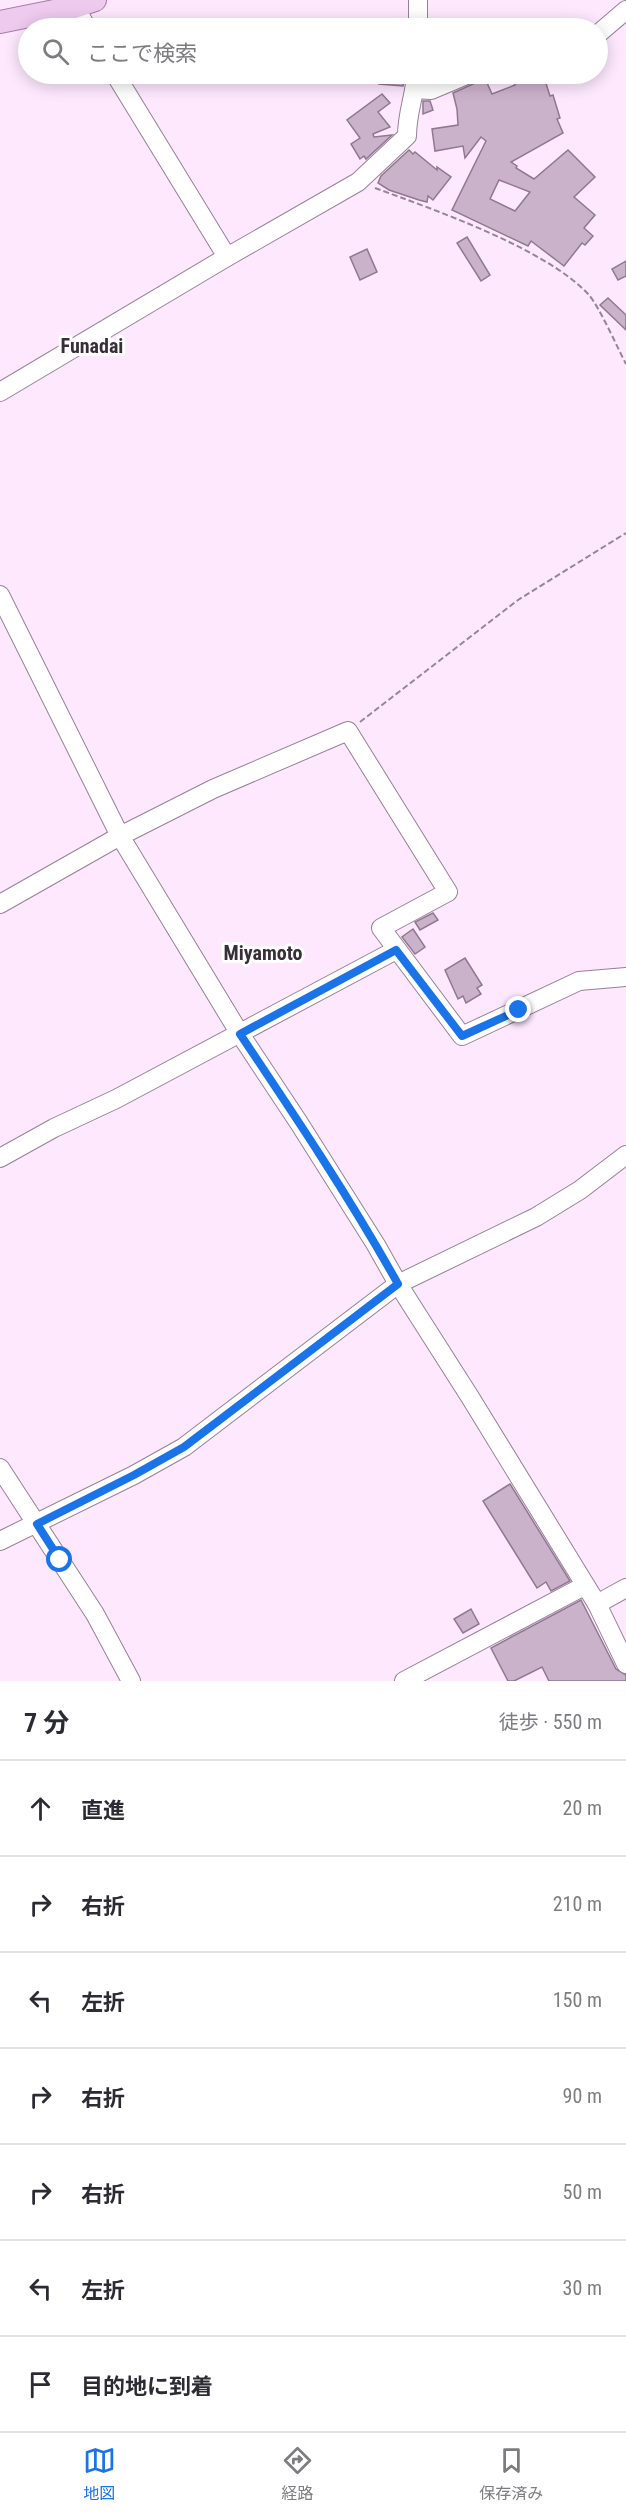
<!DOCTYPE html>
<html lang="ja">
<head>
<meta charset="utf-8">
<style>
  body { margin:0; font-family:"Roboto Condensed","Noto Sans JP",sans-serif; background:#f2f2f3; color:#2b2b33 }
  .stop { position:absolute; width:18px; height:18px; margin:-14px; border:4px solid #1a73e8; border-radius:50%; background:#fff }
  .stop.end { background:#1a73e8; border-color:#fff; box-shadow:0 2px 6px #0008 }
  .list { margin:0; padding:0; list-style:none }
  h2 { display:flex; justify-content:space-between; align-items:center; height:78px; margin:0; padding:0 24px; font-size:26px }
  h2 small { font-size:20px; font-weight:400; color:#7c7c81 }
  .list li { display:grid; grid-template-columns:39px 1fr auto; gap:18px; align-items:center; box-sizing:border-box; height:96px; padding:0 24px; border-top:2px solid #e1e1e2 }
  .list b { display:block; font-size:22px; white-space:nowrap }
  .list em { font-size:20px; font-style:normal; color:#7c7c81 }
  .icon { flex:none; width:33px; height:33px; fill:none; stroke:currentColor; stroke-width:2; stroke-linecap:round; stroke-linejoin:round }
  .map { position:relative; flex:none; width:626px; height:1681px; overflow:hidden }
  .search { position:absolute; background:#fff; box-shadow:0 3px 15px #0003; left:18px; right:18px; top:18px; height:66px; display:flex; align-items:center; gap:15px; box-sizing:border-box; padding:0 21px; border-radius:33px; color:#7c7c81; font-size:22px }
  .sheet { height:750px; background:#fff }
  nav { display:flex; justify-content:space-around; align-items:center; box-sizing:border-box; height:84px; border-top:2px solid #e1e1e2; background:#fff; font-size:16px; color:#7c7c81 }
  nav a { display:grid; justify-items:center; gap:3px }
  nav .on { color:#1a73e8 }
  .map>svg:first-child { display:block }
  .building { fill:#cbb2cb; stroke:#907990; stroke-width:1.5; fill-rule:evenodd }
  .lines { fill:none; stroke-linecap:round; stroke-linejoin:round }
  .minor-casing { stroke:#978097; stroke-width:20 }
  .major-casing { stroke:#a67da7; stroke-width:24 }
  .path { stroke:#958695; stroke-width:2; stroke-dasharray:6 3; stroke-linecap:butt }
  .minor { stroke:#fff; stroke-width:18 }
  .major { stroke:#eecaee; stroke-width:22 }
  .route { stroke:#1a73e8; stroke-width:8 }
  .labels { text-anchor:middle; stroke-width:6; stroke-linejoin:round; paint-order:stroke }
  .quarter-label { font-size:20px; font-weight:bold; fill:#382e38; stroke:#fff }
</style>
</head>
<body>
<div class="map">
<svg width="626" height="1681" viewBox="0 0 626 1681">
  <rect width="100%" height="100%" fill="#fde8fd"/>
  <g class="building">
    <path d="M380 74H405L403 86 379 84Z"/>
    <path d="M511 74H543L550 96 553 95 560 118 557 119 563 133 511 162 517 166 516 168 534 179 568 150 595 177 574 197 595 215 584 228 593 236 585 245 582 243 564 266 531 241 528 246 452 210 486 141 481 137 465 158 463 146 435 151 432 129 458 125 457 109 453 93 473 84 484 76 492 94 515 85ZM499 180 530 192 515 211 490 199Z"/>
    <path d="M382 94 390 103 378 112 390 127 373 134 374 137 392 135 366 159 364 156 360 159 351 144 360 138 347 120Z"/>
    <path d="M423 101H430L433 110 423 114Z"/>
    <path d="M409 150 413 154 415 152 437 170V167L451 177 433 200 428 196 427 202 419 200 389 190 378 183 381 176Z"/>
    <path d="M467 237 490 275 481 281 457 243Z"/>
    <path d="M367 249 377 272 360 280 350 257Z"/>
    <path d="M626 261V276L618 280 612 269Z"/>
    <path d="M608 298 626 315V330L600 305Z"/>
    <path d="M433 913 438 920 420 930 415 922Z"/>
    <path d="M413 929 425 947 415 954 402 937Z"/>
    <path d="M465 958 482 985 477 988 481 994 466 1003 463 996 458 999 445 970Z"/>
    <path d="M510 1484 570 1581 551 1591 546 1582 537 1588 483 1501Z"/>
    <path d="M581 1600 616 1669 626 1675V1681H549L542 1667 514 1681H508L491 1648Z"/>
    <path d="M471 1609 479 1624 463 1633 454 1619Z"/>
  </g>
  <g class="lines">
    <defs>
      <g id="minor">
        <path d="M71 0 87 28"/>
        <path d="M418 28V0"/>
        <path d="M598 34 626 10"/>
        <path d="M115 74 227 257"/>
        <path d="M415 89 431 90 469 74"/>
        <path d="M0 392 227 257 358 182 407 136C407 112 415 96 416 74"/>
        <path d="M0 595 120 836 240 1034 299 1123 376 1245 398 1284 470 1397 597 1604 626 1664"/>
        <path d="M0 904 120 836 213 789 348 731 448 892 381 928 462 1036 579 981 626 977"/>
        <path d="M0 1158 54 1128 116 1099 396 950"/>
        <path d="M0 1468 95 1614 131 1681"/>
        <path d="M0 1541 134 1475 184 1447 398 1284 536 1217 580 1190 626 1155"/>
        <path d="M597 1604 626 1588"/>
        <path d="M404 1681 584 1586"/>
      </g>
      <path id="major" d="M0 22 74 7 95 0"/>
    </defs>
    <use href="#minor" class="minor-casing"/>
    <use href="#major" class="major-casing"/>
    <g class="path">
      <path d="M375 188C435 210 547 249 589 295 600 308 617 347 626 364"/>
      <path d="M360 722 518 600 626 533"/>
    </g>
    <use href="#minor" class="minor"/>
    <use href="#major" class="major"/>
  </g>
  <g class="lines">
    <path class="route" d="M60 1560 37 1524 134 1475 184 1447 398 1284C350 1198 295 1116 240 1034L396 950 462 1036 519 1010"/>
  </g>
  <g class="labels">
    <g class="quarter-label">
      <text x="92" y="353">Funadai</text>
      <text x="263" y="960">Miyamoto</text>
    </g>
  </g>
</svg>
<div class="stop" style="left:60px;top:1560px"></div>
<div class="stop end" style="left:519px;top:1010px"></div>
<div class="search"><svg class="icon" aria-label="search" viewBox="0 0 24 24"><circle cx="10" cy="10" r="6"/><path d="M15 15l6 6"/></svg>ここで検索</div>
</div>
<section class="sheet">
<h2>7 分<small>徒歩 · 550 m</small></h2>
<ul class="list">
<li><svg class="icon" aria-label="ahead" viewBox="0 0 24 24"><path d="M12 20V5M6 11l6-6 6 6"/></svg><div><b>直進</b></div><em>20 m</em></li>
<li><svg class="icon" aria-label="right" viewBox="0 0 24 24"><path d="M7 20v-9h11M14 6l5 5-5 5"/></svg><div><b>右折</b></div><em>210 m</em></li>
<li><svg class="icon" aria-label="left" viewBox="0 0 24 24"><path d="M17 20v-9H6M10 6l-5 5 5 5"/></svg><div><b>左折</b></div><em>150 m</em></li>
<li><svg class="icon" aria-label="right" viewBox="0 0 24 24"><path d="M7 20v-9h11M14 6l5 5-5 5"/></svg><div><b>右折</b></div><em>90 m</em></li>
<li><svg class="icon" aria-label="right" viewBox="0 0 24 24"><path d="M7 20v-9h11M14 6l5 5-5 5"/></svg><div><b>右折</b></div><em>50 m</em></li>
<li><svg class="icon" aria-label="left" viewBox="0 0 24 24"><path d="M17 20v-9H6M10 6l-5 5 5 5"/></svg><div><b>左折</b></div><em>30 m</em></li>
<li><svg class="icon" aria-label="arrive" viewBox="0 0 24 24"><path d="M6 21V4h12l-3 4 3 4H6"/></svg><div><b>目的地に到着</b></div></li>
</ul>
</section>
<nav>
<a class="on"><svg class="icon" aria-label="map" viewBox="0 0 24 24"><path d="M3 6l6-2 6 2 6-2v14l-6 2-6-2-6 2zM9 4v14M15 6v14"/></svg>地図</a>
<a><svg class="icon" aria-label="directions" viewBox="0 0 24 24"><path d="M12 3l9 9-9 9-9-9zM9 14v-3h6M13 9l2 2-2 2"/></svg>経路</a>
<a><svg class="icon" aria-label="saved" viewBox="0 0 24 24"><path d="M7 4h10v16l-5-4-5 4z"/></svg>保存済み</a>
</nav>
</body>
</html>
